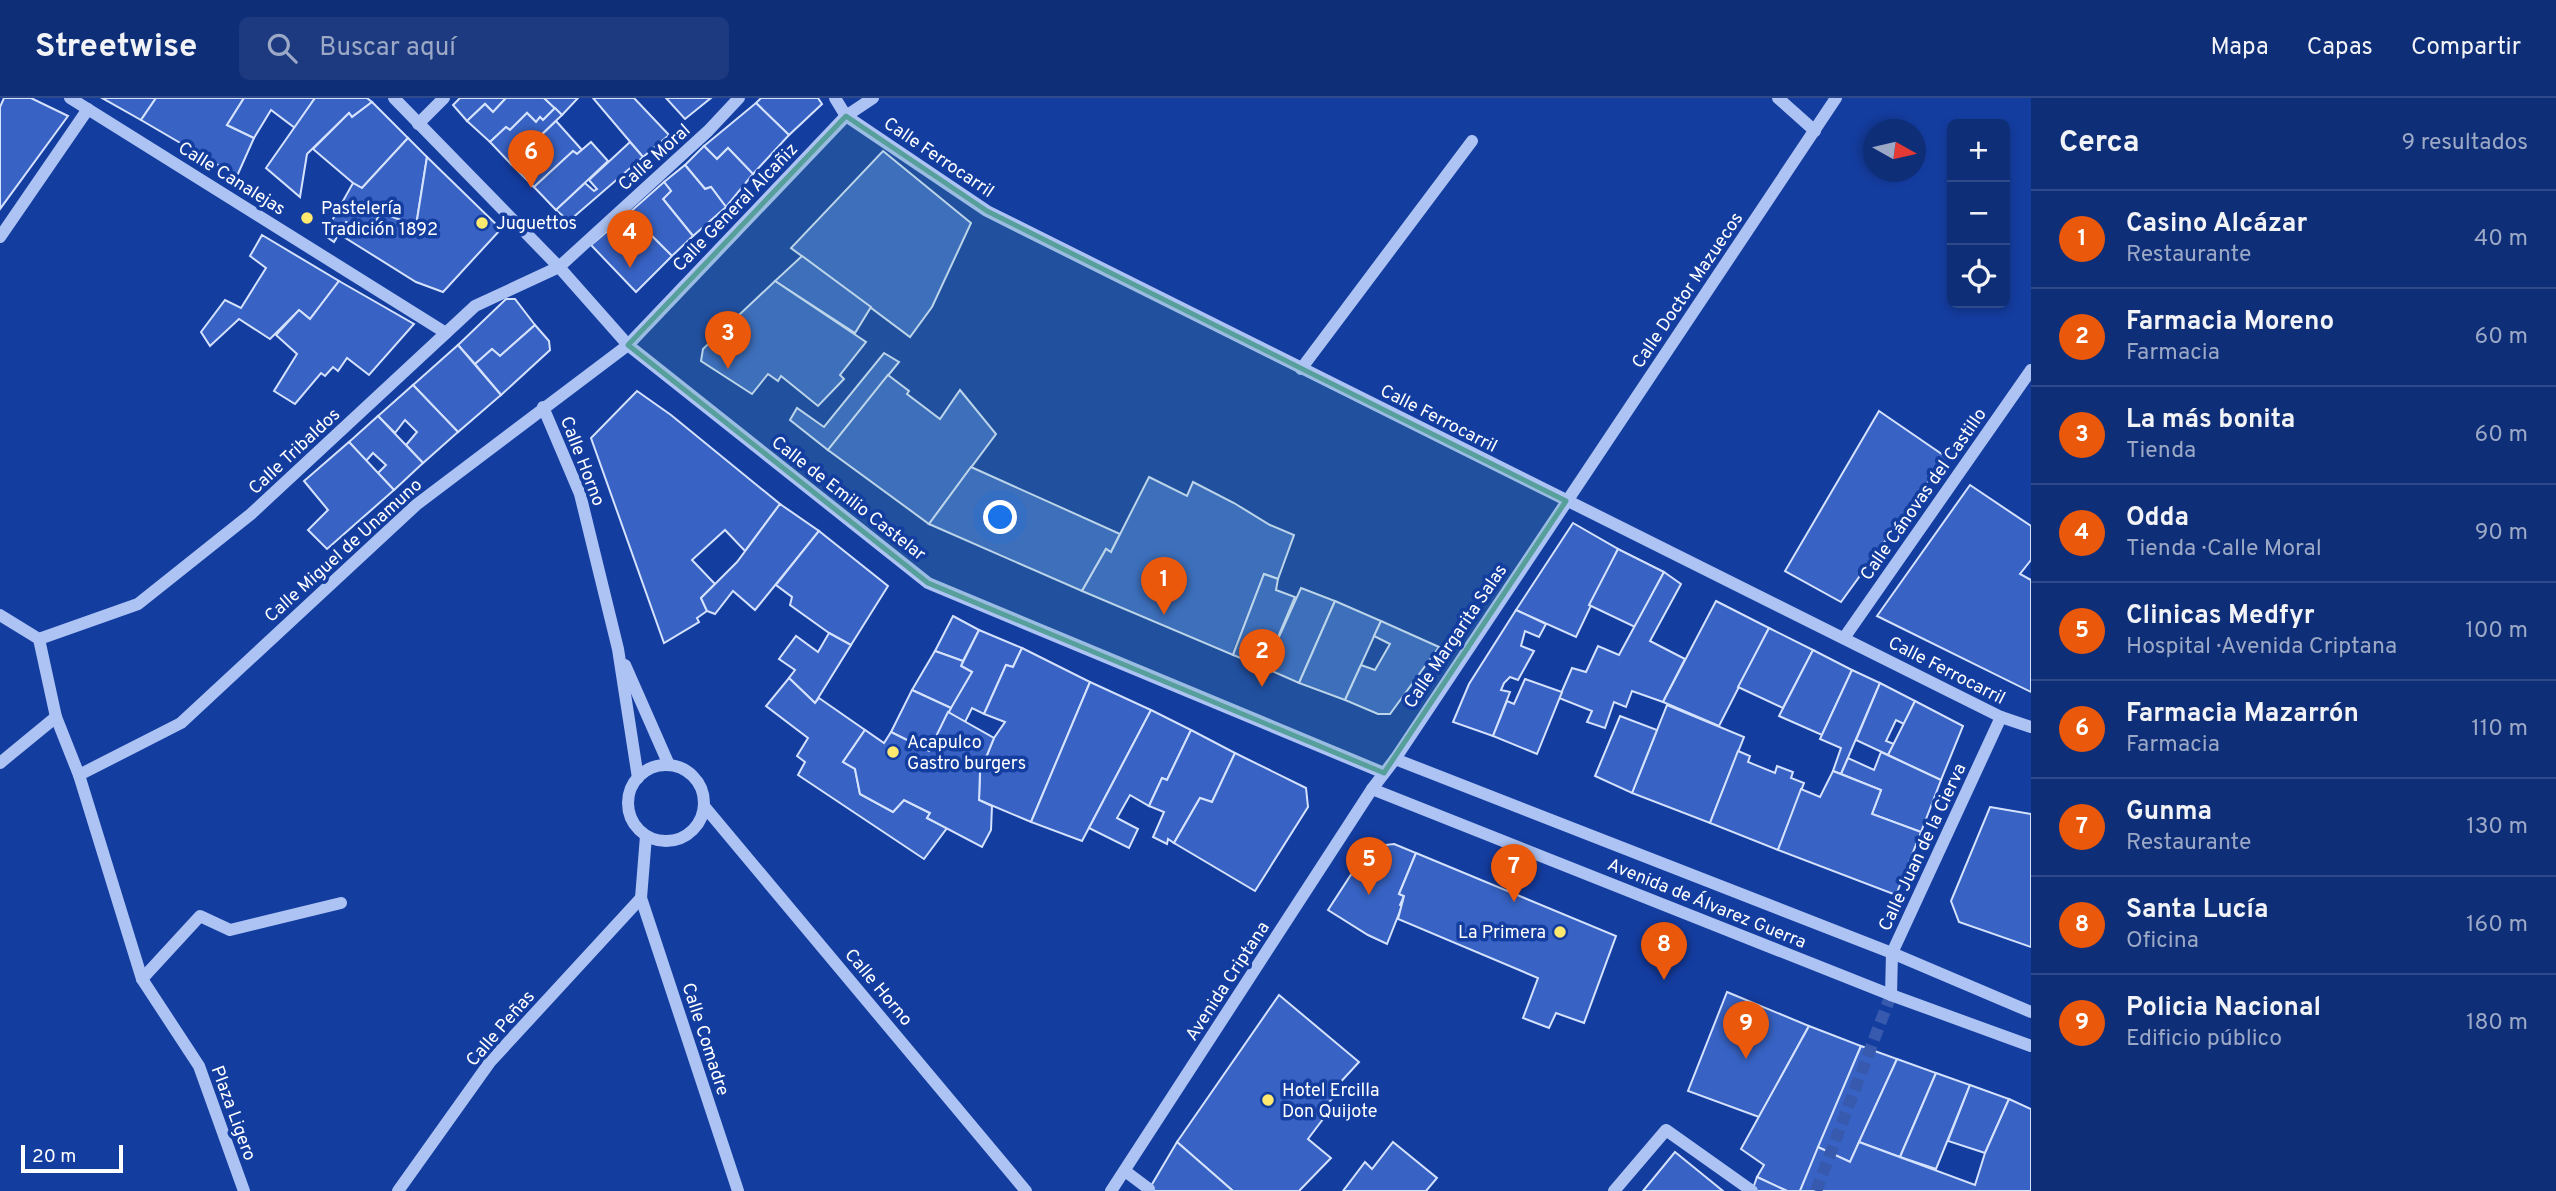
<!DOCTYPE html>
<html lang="es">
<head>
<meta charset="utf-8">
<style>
  body { margin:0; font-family:Overpass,sans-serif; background:#1d3a80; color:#f1f3f6 }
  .controls { position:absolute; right:21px; top:21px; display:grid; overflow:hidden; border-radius:10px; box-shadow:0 4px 10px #0003 }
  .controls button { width:63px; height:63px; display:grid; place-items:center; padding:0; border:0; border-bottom:2px solid #2f4a8a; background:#0f2e78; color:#f1f3f6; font:35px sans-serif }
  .compass { position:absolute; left:1863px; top:21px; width:63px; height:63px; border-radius:50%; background:#0f2e78; box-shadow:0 4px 10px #0003; rotate:98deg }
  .scale { position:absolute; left:21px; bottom:18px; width:102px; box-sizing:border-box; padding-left:7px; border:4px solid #fff; border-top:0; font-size:19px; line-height:24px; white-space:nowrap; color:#fff; -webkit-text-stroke:5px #143da0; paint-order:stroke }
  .you { position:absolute; left:1001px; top:420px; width:24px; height:24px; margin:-18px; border:5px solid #fff; border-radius:50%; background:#1a73e8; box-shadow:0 0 0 10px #1a73e833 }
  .badge { display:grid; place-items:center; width:46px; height:46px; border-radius:50%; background:#ea580c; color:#fff; font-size:23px; font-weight:700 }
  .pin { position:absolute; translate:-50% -58px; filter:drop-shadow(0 2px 4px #0008) }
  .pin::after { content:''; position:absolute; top:37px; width:24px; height:21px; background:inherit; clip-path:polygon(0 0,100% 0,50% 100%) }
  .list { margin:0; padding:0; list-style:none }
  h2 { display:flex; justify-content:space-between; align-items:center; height:91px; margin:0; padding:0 28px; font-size:30px }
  h2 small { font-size:23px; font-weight:400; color:#9ba8c6 }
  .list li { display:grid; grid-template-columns:46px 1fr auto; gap:21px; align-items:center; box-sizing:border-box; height:98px; padding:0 28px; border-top:2px solid #2f4a8a }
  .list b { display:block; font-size:26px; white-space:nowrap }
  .list p { margin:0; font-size:23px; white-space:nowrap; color:#9ba8c6 }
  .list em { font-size:23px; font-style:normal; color:#9ba8c6 }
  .icon { flex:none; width:38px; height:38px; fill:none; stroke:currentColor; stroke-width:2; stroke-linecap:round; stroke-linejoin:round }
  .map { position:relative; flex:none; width:2031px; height:1093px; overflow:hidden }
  header { display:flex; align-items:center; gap:42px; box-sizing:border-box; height:98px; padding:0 35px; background:#0f2e78; border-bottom:2px solid #2f4a8a }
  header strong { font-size:33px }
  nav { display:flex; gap:38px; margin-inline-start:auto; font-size:24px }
  .search { width:490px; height:63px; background:#1d3a80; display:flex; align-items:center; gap:18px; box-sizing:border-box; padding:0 24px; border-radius:10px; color:#9ba8c6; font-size:26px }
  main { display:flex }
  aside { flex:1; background:#0f2e78 }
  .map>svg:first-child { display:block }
  .building { fill:#3863c4; stroke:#d5e2fd; stroke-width:2 }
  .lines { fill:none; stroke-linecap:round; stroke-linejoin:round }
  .minor-tunnel { stroke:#375aae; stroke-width:12; stroke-dasharray:12 6; stroke-linecap:butt }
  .minor { stroke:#acc3f4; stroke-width:12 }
  .marked { fill:#579f9a; fill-opacity:0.2; stroke:#579f9a; stroke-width:5; stroke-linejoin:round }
  .poi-dot { fill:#ffe96f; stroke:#143da0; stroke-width:2.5 }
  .labels { text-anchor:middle; stroke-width:7; stroke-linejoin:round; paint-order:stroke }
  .street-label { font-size:18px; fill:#fff; stroke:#143da0 }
  .poi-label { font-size:18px; fill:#fff; stroke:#143da0; text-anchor:start }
</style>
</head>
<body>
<header>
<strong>Streetwise</strong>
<div class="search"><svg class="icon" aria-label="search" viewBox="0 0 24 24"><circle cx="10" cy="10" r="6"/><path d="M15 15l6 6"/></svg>Buscar aquí</div>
<nav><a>Mapa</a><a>Capas</a><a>Compartir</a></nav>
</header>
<main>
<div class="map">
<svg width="2031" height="1093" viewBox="0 0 2031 1093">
  <rect width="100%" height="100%" fill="#143da0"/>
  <g class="building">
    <path d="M4 0H31L68 18 0 111V9Z"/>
    <path d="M102 0H156L141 22Z"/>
    <path d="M156 0H244L227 27 254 40 237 78 141 22Z"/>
    <path d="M244 0H315L295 30 271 12 254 40 227 27Z"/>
    <path d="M315 0H367L372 4 352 19 349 15 307 56 300 99 266 70Z"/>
    <path d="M460 0H506L493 14 485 6 467 23 453 7Z"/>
    <path d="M506 0H544L555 10 543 22 540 19 536 24 527 15 510 32 506 29 490 44 467 23 485 6 493 14Z"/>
    <path d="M544 0H578L562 17Z"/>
    <path d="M593 0H634L669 37 643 59Z"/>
    <path d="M666 0H711L685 21Z"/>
    <path d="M761 0H818L822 6 789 37 756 5Z"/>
    <path d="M372 4 408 40 362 90 353 85 313 51 349 15 352 19Z"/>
    <path d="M756 5 789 37 753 76 728 50 717 61 704 48Z"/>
    <path d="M555 10 562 17 511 66 490 44 506 29 510 32 527 15 536 24 540 19 543 22Z"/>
    <path d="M556 23 582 52 577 56 573 53 534 89 511 66Z"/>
    <path d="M408 40 427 59 416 128 380 114 371 137 346 124 334 144 324 137 353 85 362 90Z"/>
    <path d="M591 44 608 63 556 112 534 89 573 53 577 56Z"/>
    <path d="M630 44 643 59 569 123 556 112 585 85 594 93 597 91 589 82Z"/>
    <path d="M704 48 717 61 728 50 753 76 726 109 711 89 705 91 685 67Z"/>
    <path d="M883 53 971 125 932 209 910 239 791 150Z"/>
    <path d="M427 59 501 131 443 194 416 184 339 136 346 124 371 137 380 114 416 128Z"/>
    <path d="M685 67 705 91 711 89 726 109 693 138 663 101 671 93 664 84Z"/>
    <path d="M664 84 671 93 663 101 693 138 672 158 629 115Z"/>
    <path d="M629 115 672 158 636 194 591 147Z"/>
    <path d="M262 137 339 183 310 221 299 212 270 241 239 221 210 248 201 234 225 202 241 210 266 170 250 158Z"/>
    <path d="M802 158 871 209 855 235 775 183Z"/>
    <path d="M339 183 414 226 369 277 347 260 338 273 333 269 325 278 321 275 295 306 274 293 297 256 276 237 299 212 310 221Z"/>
    <path d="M775 183 866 244 840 277 844 281 818 308 781 278 778 283 768 276 752 296 701 263 703 251Z"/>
    <path d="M506 201H515L535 227 500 258 492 251 475 266 458 247Z"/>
    <path d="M535 227 549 243 550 252 501 297 475 266 492 251 500 258Z"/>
    <path d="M458 247 501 297 458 334 413 287Z"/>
    <path d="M884 255 899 264 828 352 790 322 797 310 824 329Z"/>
    <path d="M888 277 909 293 907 296 940 321 960 292 996 336 929 426 828 352Z"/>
    <path d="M413 287 458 334 423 365 406 347 417 334 405 322 395 335 378 318Z"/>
    <path d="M637 293 671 317 780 406 745 453 725 432 692 462 715 486 701 500 707 513 697 520 699 524 664 545 591 340Z"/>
    <path d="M1879 313 1946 359 1841 504 1785 473Z"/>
    <path d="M378 318 423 365 394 392 378 375 386 367 373 355 366 363 349 344Z"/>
    <path d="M349 344 394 392 327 451 308 432 328 412 304 383Z"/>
    <path d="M971 369 1120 436 1111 454 1106 451 1082 493 929 426Z"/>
    <path d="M1149 379 1187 398 1193 384 1234 405 1270 427 1294 437 1278 481 1264 476 1233 557 1082 493 1106 451 1111 454Z"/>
    <path d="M1970 387 2031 428V462L2020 476 2031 482V594L1877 518Z"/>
    <path d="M780 406 819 433 755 512 733 493 715 516 707 513 701 500 737 464Z"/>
    <path d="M1573 425 1618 451 1576 539 1516 512Z"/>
    <path d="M819 433 888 488 851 547 829 535 790 507 792 499 776 487Z"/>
    <path d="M1618 451 1664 474 1635 529 1589 507Z"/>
    <path d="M1664 474 1681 486 1650 543 1685 561 1663 604 1632 593 1626 609 1614 604 1605 630 1587 624 1592 613 1559 600 1572 570 1586 574 1598 548 1619 557Z"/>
    <path d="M1264 476 1278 481 1276 492 1295 499 1265 570 1233 557Z"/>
    <path d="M1301 490 1335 503 1299 585 1265 570Z"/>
    <path d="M1335 503 1381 523 1345 602 1299 585Z"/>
    <path d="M1716 503 1769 530 1719 628 1663 604Z"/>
    <path d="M1516 512 1546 526 1539 539 1525 533 1521 548 1534 553 1518 582 1510 579 1504 585 1501 592 1510 594 1493 638 1453 624 1469 586Z"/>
    <path d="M953 518 979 532 963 563 935 553Z"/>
    <path d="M1381 523 1439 549 1390 616H1378L1345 602 1361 567 1375 572 1390 546 1374 538Z"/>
    <path d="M1769 530 1813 552 1783 610 1738 589Z"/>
    <path d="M979 532 1022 550 1013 569 1006 567 984 616 972 610 965 624 948 614 972 574 961 568Z"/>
    <path d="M829 535 851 547 815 605 789 580 795 572 779 561 796 538 818 554Z"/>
    <path d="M1022 550 1090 584 1031 724 979 702 980 674 994 640 1005 624 984 616 1006 567 1013 569Z"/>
    <path d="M1813 552 1852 572 1822 637 1779 618Z"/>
    <path d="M935 553 963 563 961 568 972 574 951 610 912 592Z"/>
    <path d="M1852 572 1880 585 1841 676 1833 673 1841 650 1820 641Z"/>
    <path d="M789 580 815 605 819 600 865 632 843 664 855 671 860 696 893 714 904 702 930 715 927 720 947 730 924 761 798 677 805 664 797 658 808 640 766 608Z"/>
    <path d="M1525 581 1562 594 1537 656 1493 638 1507 603 1514 606Z"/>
    <path d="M1090 584 1151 612 1082 743 1031 724Z"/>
    <path d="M1880 585 1915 603 1904 626 1896 622 1886 643 1894 646 1888 657 1856 642Z"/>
    <path d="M912 592 951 610 929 653 891 634Z"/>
    <path d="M1915 603 1963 628 1941 682 1888 657Z"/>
    <path d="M1667 607 1744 639 1710 725 1632 695Z"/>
    <path d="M1151 612 1191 632 1167 682 1162 680 1149 708 1130 697 1117 720 1138 731 1129 750 1089 730Z"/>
    <path d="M948 614 994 640 980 674 979 702 992 708 991 732 982 749 927 720 930 715 904 702 893 714 860 696 855 671 843 664 865 632 884 645 891 634 929 653Z"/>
    <path d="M1620 618 1657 632 1632 695 1595 678Z"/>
    <path d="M1191 632 1235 655 1212 704 1200 700 1174 745 1168 741 1167 746 1153 739 1164 714 1149 708 1162 680 1167 682Z"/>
    <path d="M1738 653 1750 658 1748 664 1775 675 1777 668 1793 674 1791 680 1804 685 1778 752 1710 725Z"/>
    <path d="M1881 654 1941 682 1921 734 1872 716 1881 692 1841 676 1848 660 1874 672Z"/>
    <path d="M1235 655 1306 690 1308 709 1255 793 1174 745 1200 700 1212 704Z"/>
    <path d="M1833 673 1881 692 1872 716 1921 734 1896 797 1778 752 1801 691 1820 699Z"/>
    <path d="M1990 709 2031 716V849L1959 824 1951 803Z"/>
    <path d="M1394 746 1416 755 1399 796 1404 798 1400 807 1402 808 1387 846 1368 837 1328 812 1369 749Z"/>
    <path d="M1416 755 1616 838 1584 925 1556 915 1549 930 1523 920 1538 880 1398 821 1404 798 1399 796Z"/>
    <path d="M1727 894 1809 928 1759 1019 1688 993Z"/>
    <path d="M1279 897 1359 964 1336 989 1340 994 1321 1011 1326 1017 1308 1041 1331 1060 1299 1093H1233L1177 1044Z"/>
    <path d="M1809 928 1861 948 1800 1093H1787L1757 1079 1764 1067 1741 1051Z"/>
    <path d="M1861 948 1897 961 1850 1064 1818 1049Z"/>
    <path d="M1897 961 1936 975 1900 1059 1859 1044Z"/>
    <path d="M1936 975 1970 987 1936 1071 1900 1059Z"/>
    <path d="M1970 987 2009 1001 1985 1055 1948 1043Z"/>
    <path d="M2009 1001 2031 1011V1093H1800L1818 1049 1850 1064 1859 1044 1975 1087 1985 1055Z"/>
    <path d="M1177 1044 1233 1093H1148Z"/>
    <path d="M1393 1044 1437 1080 1426 1093H1343L1365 1064 1372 1071Z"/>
    <path d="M1675 1054 1723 1093H1643Z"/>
    <path d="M1757 1079 1787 1093H1752Z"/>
  </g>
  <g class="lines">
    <path class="minor-tunnel" d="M1816 1093 1891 897"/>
    <g class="minor">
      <path d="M70 0 446 235"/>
      <path d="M394 0 559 169 628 247 928 485 1384 675"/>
      <path d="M835 0 846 18 987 113 2001 619 2031 629"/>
      <path d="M1778 0 1815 33"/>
      <path d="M418 26 444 0"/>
      <path d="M0 139 88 11"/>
      <path d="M1301 271 1472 43"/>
      <path d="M543 309 580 396 618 551 638 680"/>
      <path d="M0 517 39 541 56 619 79 677 142 881 199 968 244 1093"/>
      <path d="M1844 540 2031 272"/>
      <path d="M39 541 138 506 251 416 475 208 559 169 708 33 739 0"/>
      <path d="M625 567 669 667"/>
      <path d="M1395 661 1892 855 2031 914"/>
      <path d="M0 665 56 619"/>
      <circle cx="666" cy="705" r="38"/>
      <path d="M79 677 181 625 416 407 628 247 846 18 873 0"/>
      <path d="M1372 691 1891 897 2031 948"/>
      <path d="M704 708 1026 1093"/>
      <path d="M646 738 641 800 738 1093"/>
      <path d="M142 881 200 818 230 832 341 805"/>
      <path d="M1891 897 1892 855 2001 619"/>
      <path d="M1125 1073 1149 1091"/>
      <path d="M398 1093 490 964 641 800"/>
      <path d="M1111 1093 1372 691 1395 661 1836 0"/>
      <path d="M1614 1093 1666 1032 1752 1093"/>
    </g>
  </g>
  <path class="marked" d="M846 18 987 113 1566 403 1384 675 928 485 628 247Z"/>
  <g class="poi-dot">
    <circle cx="307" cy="120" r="7"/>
    <circle cx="482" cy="125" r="7"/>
    <circle cx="893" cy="654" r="7"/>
    <circle cx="1560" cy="834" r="7"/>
    <circle cx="1268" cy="1002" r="7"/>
  </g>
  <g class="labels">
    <g class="street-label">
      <text transform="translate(654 59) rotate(-42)" y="6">Calle Moral</text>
      <text transform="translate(939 59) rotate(34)" y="6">Calle Ferrocarril</text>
      <text transform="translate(232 80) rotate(32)" y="6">Calle Canalejas</text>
      <text transform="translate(735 109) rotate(-46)" y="6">Calle General Alcañiz</text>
      <text transform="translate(1687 192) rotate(-56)" y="6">Calle Doctor Mazuecos</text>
      <text transform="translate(1439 320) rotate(27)" y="6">Calle Ferrocarril</text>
      <text transform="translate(294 353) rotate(-43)" y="6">Calle Tribaldos</text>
      <text transform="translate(583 363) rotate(69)" y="6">Calle Horno</text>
      <text transform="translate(1923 396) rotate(-55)" y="6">Calle Cánovas del Castillo</text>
      <text transform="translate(849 400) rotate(38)" y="6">Calle de Emilio Castelar</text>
      <text transform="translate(343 452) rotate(-42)" y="6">Calle Miguel de Unamuno</text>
      <text transform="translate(1455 538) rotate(-56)" y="6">Calle Margarita Salas</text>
      <text transform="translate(1947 572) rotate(27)" y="6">Calle Ferrocarril</text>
      <text transform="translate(1922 749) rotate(-65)" y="6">Calle Juan de la Cierva</text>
      <text transform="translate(1707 805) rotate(22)" y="6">Avenida de Álvarez Guerra</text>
      <text transform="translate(1227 883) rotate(-57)" y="6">Avenida Criptana</text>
      <text transform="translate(879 889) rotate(50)" y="6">Calle Horno</text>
      <text transform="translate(500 930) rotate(-49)" y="6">Calle Peñas</text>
      <text transform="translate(706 941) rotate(72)" y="6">Calle Comadre</text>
      <text transform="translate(234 1015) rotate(70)" y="6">Plaza Ligero</text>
    </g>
    <g class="poi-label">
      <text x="321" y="116">Pastelería<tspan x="321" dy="21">Tradición 1892</tspan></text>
      <text x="496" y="131">Juguettos</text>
      <text x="907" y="650">Acapulco<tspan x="907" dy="21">Gastro burgers</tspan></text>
      <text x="1546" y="840" text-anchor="end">La Primera</text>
      <text x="1282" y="998">Hotel Ercilla<tspan x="1282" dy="21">Don Quijote</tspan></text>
    </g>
  </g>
</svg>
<div class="controls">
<button>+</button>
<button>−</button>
<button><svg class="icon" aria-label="locate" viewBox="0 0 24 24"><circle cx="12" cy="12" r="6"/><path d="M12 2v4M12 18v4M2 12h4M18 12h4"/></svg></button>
</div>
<svg class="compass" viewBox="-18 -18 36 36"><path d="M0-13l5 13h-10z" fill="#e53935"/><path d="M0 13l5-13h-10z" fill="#9ba8c6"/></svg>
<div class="scale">20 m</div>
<div class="you"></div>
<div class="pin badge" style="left:1164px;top:517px">1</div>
<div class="pin badge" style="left:1262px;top:589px">2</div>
<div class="pin badge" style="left:728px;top:271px">3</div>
<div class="pin badge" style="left:630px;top:170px">4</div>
<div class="pin badge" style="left:1369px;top:797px">5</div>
<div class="pin badge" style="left:531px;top:90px">6</div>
<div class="pin badge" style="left:1514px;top:804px">7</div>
<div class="pin badge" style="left:1664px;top:882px">8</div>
<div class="pin badge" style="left:1746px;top:961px">9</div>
</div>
<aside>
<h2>Cerca<small>9 resultados</small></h2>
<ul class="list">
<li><span class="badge">1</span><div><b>Casino Alcázar</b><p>Restaurante</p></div><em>40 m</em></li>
<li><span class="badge">2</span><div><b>Farmacia Moreno</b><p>Farmacia</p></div><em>60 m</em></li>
<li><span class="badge">3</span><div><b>La más bonita</b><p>Tienda</p></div><em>60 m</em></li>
<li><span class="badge">4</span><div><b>Odda</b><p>Tienda · Calle Moral</p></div><em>90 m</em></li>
<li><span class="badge">5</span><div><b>Clinicas Medfyr</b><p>Hospital · Avenida Criptana</p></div><em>100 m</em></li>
<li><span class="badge">6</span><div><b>Farmacia Mazarrón</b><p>Farmacia</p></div><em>110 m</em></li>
<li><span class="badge">7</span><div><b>Gunma</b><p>Restaurante</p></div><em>130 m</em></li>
<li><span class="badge">8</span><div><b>Santa Lucía</b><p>Oficina</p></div><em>160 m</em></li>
<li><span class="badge">9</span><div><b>Policia Nacional</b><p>Edificio público</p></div><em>180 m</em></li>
</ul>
</aside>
</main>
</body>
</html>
